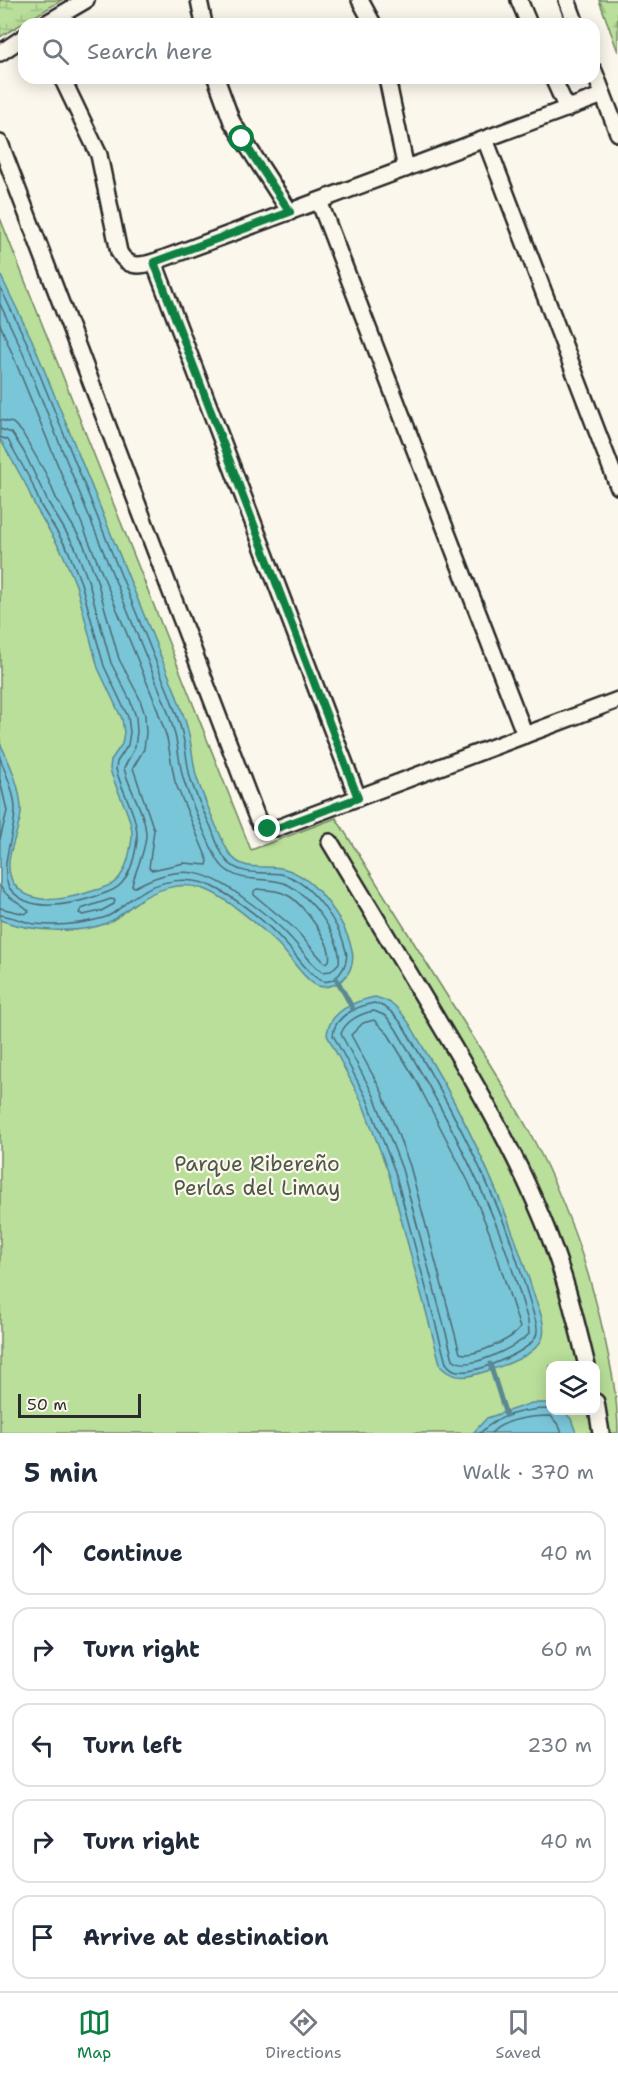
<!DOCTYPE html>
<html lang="en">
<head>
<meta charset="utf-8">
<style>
  body { margin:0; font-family:"Shantell Sans",sans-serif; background:#f6f6f7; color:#1f2937 }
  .controls { position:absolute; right:18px; bottom:18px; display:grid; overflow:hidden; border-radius:12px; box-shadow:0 3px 15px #0003 }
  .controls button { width:54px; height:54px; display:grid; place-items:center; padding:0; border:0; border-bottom:2px solid #e0e1e3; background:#fff; color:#1f2937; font:30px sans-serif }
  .scale { position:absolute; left:18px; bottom:15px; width:123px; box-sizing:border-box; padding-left:6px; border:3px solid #2b2b2b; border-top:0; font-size:16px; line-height:21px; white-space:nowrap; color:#2b2b2b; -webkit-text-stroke:4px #fbf7ec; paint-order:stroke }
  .stop { position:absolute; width:18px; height:18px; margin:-14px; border:4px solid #0b8043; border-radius:50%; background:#fff }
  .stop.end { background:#0b8043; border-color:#fff; box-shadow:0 2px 6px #0008 }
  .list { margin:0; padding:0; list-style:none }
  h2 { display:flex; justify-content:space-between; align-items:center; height:78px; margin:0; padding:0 24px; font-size:26px }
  h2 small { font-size:20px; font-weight:400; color:#747a83 }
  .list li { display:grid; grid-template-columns:39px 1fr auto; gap:18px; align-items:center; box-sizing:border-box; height:84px; margin:0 12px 12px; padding:0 12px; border:2px solid #e0e1e3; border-radius:18px }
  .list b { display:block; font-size:22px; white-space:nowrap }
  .list em { font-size:20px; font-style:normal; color:#747a83 }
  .icon { flex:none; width:33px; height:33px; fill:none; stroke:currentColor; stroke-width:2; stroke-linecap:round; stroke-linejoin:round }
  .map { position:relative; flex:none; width:618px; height:1433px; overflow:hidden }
  .search { position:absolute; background:#fff; box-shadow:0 3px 15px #0003; left:18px; right:18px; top:18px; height:66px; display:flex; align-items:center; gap:15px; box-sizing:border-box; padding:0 21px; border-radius:18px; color:#747a83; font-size:22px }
  .sheet { height:558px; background:#fff }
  nav { display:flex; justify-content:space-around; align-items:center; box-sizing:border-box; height:84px; border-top:2px solid #e0e1e3; background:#fff; font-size:16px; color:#747a83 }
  nav a { display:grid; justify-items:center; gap:3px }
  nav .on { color:#0b8043 }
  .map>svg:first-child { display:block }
  .forest { fill:url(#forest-firs); stroke:#728562; stroke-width:1.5 }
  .wetland { fill:url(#wetland-marsh); stroke:#728562; stroke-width:1.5 }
  .park { fill:#b9df9a; stroke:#728562; stroke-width:1.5; fill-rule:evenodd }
  .water { fill:#7ac6d9; stroke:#5a8893; stroke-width:1.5 }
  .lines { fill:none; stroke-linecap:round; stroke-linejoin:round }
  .shore { stroke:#4b6971; stroke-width:1.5 }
  .stream { stroke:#5a8893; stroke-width:5 }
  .street-casing { stroke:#2b2b2b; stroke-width:20 }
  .street { stroke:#fbf7ec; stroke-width:15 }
  .route { stroke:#0b8043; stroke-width:8 }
  .labels { text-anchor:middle; stroke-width:4.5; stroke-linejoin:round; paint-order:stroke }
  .park-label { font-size:21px; fill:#4e5847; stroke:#fbf7ec }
</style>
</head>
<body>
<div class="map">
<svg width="618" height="1433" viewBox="0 0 618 1433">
  <defs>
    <pattern id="forest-firs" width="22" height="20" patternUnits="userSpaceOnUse" patternTransform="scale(1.5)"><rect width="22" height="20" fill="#b9df9a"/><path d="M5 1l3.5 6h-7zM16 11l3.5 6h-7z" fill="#9fc085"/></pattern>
    <pattern id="wetland-marsh" width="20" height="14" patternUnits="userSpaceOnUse" patternTransform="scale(1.5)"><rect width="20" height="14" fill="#b9df9a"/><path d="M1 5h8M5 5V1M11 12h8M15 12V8" fill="none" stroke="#9fc085"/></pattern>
  </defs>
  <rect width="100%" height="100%" fill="#fbf7ec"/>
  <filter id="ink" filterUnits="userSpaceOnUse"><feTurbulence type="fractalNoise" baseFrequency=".0167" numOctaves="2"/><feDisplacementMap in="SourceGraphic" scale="12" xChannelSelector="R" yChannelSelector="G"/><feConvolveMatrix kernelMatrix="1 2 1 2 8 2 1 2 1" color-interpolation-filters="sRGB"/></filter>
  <g filter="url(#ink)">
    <path class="forest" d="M599 0H618V52Z"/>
    <path class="wetland" d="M0 0H62L0 37Z"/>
    <path class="park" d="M0 218 251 850 336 818C372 876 408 933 444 991 473 1037 503 1083 529 1131 563 1194 588 1264 604 1335 611 1367 618 1399 618 1433H0ZM550 1366H596V1410H550Z"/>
    <g class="water">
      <path d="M0 274 32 340 175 691C180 706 186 720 189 735 192 748 193 762 196 775 201 792 209 809 216 826 221 835 224 846 230 854 242 873 267 864 285 869 315 877 345 920 352 950 355 964 349 977 336 984 331 986 324 988 318 986 305 981 289 955 278 944 261 927 223 894 201 888 180 881 154 890 137 902 126 909 119 918 107 923 78 935 29 931 0 920V743C10 763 22 791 21 813 19 835 0 862 14 884 33 909 72 898 96 890 102 888 111 886 116 881 127 871 130 852 132 838 134 819 115 789 110 769L111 760 122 744 124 732 122 719 98 668 76 585 62 552 36 508 25 483 0 439Z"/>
      <path d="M375 997C382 999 389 1001 395 1006 410 1020 419 1042 430 1059 473 1132 508 1211 533 1292 537 1305 546 1322 543 1336 538 1355 503 1366 487 1371 469 1377 455 1381 441 1367L389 1174 362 1102 327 1035C329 1012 354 1001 375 997Z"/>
      <path d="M532 1403H550V1410L564 1411 571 1419 576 1433H473L487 1418Z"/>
    </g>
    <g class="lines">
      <g class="shore">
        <path d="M0 287 27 343 169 694C174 708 180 722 183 737 186 750 187 764 190 777 195 794 203 811 211 827 215 838 219 851 226 860 240 877 263 871 281 874 310 880 340 924 346 951 350 965 334 989 318 979 305 970 295 953 284 942 267 923 243 904 221 891 193 873 158 879 132 898 122 905 115 915 103 918 82 924 56 926 35 924 23 922 12 916 0 915"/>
        <path d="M0 304 20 346 162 696C167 709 172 722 175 735 179 750 179 766 184 781 190 800 198 818 206 836 211 846 215 860 224 868 241 883 260 877 280 882 305 887 343 937 339 963L331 971 322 972C309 962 300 947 288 935 276 922 263 912 249 902 208 871 183 861 135 887L132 886C135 870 145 854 146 836 146 813 129 790 124 768L135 747 137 732 136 717 130 700 111 663 88 580 75 547 48 502 24 452 12 433 0 429"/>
        <path d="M0 324 154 700 167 738 175 782 208 861 207 865 184 863 152 870 149 868 154 830 133 768 144 749 146 733 145 715 139 697 119 659 96 577 83 543 56 498 46 474 22 432 13 423 0 420"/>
        <path d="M0 437 8 440 31 481 41 506 68 550 81 583 104 666 128 717 130 732 128 745 117 762 116 769C122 794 142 820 136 847 134 860 130 874 121 884 115 891 105 893 97 896 70 905 27 915 8 886 0 861 15 835 15 810 15 793 6 774 0 758"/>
        <path d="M0 780 7 811 0 839"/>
        <path d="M0 886C8 900 20 901 29 911L25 914 0 908"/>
        <path d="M257 889C268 890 279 890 289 896 303 904 334 945 329 961L326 963 323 961 294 928 254 895V891Z"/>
        <path d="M111 899 115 900 114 904 101 911 83 915 79 913 81 909Z"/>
        <path d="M374 1003C387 1006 394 1014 402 1024 441 1089 478 1157 506 1228 517 1258 526 1288 535 1319 537 1325 539 1332 535 1338 526 1353 475 1374 458 1371 453 1371 449 1367 446 1363L395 1172 367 1099 333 1035C334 1016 358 1006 374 1003Z"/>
        <path d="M374 1011 386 1016 396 1029C434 1093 470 1159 498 1229 510 1259 519 1290 528 1321L529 1334C518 1346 466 1373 453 1359L402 1169 374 1096 341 1034C345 1021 361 1013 374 1011Z"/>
        <path d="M374 1020 388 1034 416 1080 469 1183 490 1234 520 1328C513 1339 472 1358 460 1353L410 1166 382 1092 351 1035 363 1023Z"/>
        <path d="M480 1433C498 1415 525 1409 550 1409"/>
        <path d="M491 1433C504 1419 532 1416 551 1416L559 1426 562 1433"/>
      </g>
      <g class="stream">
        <path d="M336 978 353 1009"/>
        <path d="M490 1364 506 1415"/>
      </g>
      <defs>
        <g id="street">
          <path d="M199 0 204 24"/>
          <path d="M360 0 373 24"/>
          <path d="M519 0 529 24"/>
          <path d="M567 0 576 24"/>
          <path d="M45 24 86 0"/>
          <path d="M0 53 24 37"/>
          <path d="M594 71 618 133"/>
          <path d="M62 78 99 155 119 252C127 267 138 267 154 262L603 95"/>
          <path d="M216 78 232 122 290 212"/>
          <path d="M387 78 406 169"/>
          <path d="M553 78 567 109"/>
          <path d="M485 139 618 486"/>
          <path d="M0 143 257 818C262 829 269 830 280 827L618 700"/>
          <path d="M319 201 525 735"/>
          <path d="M154 262 358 798"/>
          <path d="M330 842C363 897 396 951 429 1006 470 1074 511 1143 542 1218 562 1265 575 1316 587 1366"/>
          <path d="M596 1402 601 1433"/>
        </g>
      </defs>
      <use href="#street" class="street-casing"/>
      <use href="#street" class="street"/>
    </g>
  </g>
  <g class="lines" filter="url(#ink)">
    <path class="route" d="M242 139 290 212 154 262 358 798 280 827 268 829"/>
  </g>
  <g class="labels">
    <g class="park-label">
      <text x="257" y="1171">Parque Ribereño<tspan x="257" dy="24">Perlas del Limay</tspan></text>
    </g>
  </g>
</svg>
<div class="controls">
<button><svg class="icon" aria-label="layers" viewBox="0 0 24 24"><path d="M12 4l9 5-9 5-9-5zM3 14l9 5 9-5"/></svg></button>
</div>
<div class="scale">50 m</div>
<div class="stop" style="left:242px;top:139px"></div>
<div class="stop end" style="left:268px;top:829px"></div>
<div class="search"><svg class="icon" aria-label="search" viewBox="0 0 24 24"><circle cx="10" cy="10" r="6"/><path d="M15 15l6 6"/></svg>Search here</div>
</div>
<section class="sheet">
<h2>5 min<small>Walk · 370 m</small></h2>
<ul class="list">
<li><svg class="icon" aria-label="ahead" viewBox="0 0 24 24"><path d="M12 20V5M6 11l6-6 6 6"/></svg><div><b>Continue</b></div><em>40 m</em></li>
<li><svg class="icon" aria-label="right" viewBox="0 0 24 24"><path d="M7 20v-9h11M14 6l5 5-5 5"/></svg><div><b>Turn right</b></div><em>60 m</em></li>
<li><svg class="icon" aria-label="left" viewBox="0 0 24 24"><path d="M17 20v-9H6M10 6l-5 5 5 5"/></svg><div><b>Turn left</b></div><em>230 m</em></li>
<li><svg class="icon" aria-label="right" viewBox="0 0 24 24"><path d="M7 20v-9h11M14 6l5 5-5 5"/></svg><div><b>Turn right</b></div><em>40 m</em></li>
<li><svg class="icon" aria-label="arrive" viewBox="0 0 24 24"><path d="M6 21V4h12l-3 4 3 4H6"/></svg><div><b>Arrive at destination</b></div></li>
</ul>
</section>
<nav>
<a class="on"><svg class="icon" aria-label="map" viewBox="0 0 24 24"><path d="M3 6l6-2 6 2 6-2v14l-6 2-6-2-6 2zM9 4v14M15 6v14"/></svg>Map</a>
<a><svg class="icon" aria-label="directions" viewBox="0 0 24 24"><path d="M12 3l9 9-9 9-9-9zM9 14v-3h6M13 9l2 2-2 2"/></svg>Directions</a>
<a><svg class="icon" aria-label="saved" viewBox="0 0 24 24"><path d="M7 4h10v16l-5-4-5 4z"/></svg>Saved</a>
</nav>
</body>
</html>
